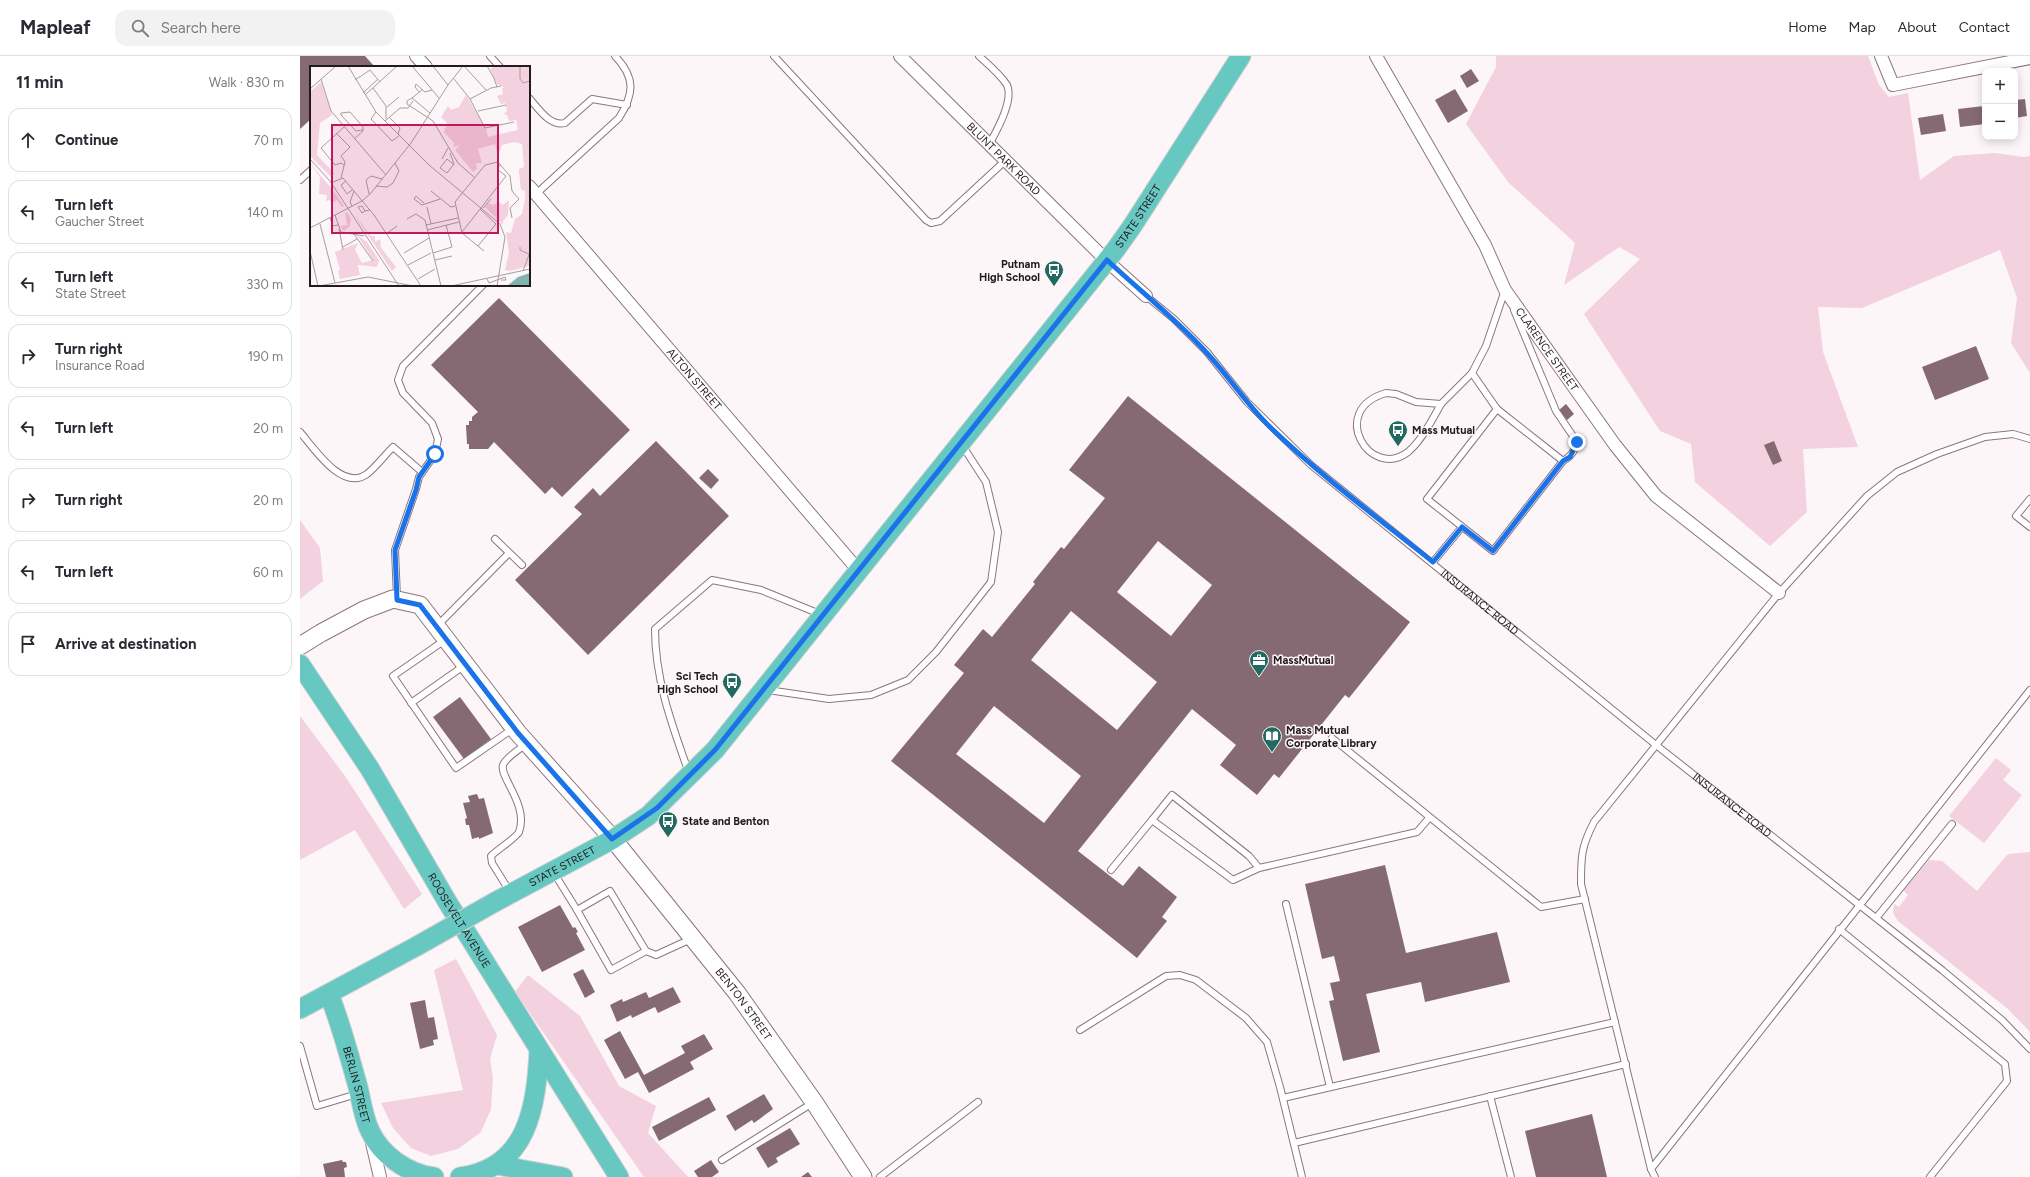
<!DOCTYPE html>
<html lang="en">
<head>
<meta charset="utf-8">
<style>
  body { margin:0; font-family:Figtree,sans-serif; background:#f2f2f3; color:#2b2b33 }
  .controls { position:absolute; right:12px; top:12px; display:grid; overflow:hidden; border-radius:8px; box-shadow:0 2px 10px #0003 }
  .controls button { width:36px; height:36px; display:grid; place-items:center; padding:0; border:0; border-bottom:1px solid #e1e1e2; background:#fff; color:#2b2b33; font:20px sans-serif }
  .stop { position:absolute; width:12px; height:12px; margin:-9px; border:3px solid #1a73e8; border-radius:50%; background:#fff }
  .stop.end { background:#1a73e8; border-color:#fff; box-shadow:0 1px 4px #0008 }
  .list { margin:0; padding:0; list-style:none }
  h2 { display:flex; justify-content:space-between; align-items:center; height:52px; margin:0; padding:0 16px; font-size:17px }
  h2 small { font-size:13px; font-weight:400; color:#7c7c81 }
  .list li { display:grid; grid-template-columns:26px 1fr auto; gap:12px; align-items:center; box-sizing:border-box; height:64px; margin:0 8px 8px; padding:0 8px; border:1px solid #e1e1e2; border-radius:12px }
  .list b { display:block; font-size:15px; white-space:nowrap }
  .list p { margin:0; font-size:13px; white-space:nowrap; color:#7c7c81 }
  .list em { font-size:13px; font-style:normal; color:#7c7c81 }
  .icon { flex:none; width:22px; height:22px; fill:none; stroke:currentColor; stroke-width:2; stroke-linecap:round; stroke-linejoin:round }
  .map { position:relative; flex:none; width:1730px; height:1121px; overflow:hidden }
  header { display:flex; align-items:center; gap:24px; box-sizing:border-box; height:56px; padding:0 20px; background:#fff; border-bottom:1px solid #e1e1e2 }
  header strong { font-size:19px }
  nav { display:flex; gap:22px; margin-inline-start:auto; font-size:14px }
  .search { width:280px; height:36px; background:#f2f2f3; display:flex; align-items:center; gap:10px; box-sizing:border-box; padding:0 14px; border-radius:12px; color:#7c7c81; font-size:15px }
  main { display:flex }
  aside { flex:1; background:#fff }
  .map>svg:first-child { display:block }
  .green { fill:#f3d1de }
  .building { fill:#856a74; fill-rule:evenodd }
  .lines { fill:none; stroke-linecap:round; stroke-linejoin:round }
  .service-casing { stroke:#8e747e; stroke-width:8 }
  .minor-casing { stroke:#8e747e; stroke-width:14 }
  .secondary-casing { stroke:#8e747e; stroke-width:19 }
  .primary-casing { stroke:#d3d1d2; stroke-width:21 }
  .service { stroke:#fff; stroke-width:6 }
  .minor { stroke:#fff; stroke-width:12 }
  .secondary { stroke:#fff; stroke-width:17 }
  .primary { stroke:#66c8c1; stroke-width:19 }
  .primary-bridge-casing { stroke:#d3d1d2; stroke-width:21; stroke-linecap:butt }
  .primary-bridge { stroke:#66c8c1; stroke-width:19 }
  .route { stroke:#1a73e8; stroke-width:5 }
  .labels { text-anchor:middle; stroke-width:3; stroke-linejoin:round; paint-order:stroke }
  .street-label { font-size:11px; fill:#24191d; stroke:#fcf6f8 }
  .poi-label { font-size:11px; font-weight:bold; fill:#24191d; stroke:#fcf6f8; text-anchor:start }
  .inset-road { fill:none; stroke:#a69ea0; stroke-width:1 }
  .view { fill:#c2185b; fill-opacity:0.15; stroke:#c2185b; stroke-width:2 }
  .inset-edge { fill:none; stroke:#24191d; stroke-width:2 }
</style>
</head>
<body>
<header>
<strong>Mapleaf</strong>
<div class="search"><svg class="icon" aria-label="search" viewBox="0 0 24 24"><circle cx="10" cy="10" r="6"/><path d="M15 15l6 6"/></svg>Search here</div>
<nav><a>Home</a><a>Map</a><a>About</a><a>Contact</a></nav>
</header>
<main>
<aside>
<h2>11 min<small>Walk · 830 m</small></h2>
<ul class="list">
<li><svg class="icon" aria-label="ahead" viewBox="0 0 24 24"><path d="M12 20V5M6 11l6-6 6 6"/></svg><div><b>Continue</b></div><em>70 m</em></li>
<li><svg class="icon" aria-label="left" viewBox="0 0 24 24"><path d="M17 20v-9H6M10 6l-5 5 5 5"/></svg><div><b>Turn left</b><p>Gaucher Street</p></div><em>140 m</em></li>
<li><svg class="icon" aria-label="left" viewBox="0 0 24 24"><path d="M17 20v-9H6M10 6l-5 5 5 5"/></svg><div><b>Turn left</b><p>State Street</p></div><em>330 m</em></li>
<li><svg class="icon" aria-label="right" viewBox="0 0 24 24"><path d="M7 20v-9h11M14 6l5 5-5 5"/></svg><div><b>Turn right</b><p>Insurance Road</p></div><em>190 m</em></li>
<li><svg class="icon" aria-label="left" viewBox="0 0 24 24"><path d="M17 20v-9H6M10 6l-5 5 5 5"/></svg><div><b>Turn left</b></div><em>20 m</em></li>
<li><svg class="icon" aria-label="right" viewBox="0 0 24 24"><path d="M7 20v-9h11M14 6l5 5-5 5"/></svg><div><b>Turn right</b></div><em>20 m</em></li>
<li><svg class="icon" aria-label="left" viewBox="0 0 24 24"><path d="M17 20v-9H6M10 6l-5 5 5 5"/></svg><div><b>Turn left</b></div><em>60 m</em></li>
<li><svg class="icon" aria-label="arrive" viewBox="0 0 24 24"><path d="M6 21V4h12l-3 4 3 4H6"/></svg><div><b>Arrive at destination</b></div></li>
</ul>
</aside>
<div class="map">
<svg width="1730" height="1121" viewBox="0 0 1730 1121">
  <rect width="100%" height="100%" fill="#fcf6f8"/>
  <g class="green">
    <path d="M1196 0H1568L1579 29 1589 41 1608 37 1620 124 1654 100 1695 97 1724 101 1730 100V317L1711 287 1717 242 1700 194 1562 252 1518 251 1523 296 1558 391 1503 393 1507 456 1470 490 1395 426 1391 388 1360 375 1284 258 1340 203 1319 191 1264 229 1275 187 1208 126 1166 68 1196 11Z"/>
    <path d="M0 464 20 492 23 525 0 543Z"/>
    <path d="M0 660 45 720 122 838 104 853 55 774 0 804Z"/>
    <path d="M1696 702 1711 714 1703 724 1722 739 1684 787 1649 760Z"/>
    <path d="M1730 796V976L1708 953 1598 865 1593 857 1594 848 1599 851 1608 839 1603 834 1629 804 1642 805 1677 835 1706 800 1709 798Z"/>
    <path d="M156 903 197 979 190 1003 193 1022 191 1053 181 1076 158 1093 131 1100 111 1092 93 1072 81 1047 163 1034 134 914Z"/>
    <path d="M228 919 280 960 319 1030 356 1050 348 1077 388 1121H344L215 936Z"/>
  </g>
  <g class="building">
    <path d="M0 0H65L74 10 11 11V63L0 73Z"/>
    <path d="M1171 13 1179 25 1167 32 1160 20Z"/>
    <path d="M1155 33 1168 55 1148 67 1135 44Z"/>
    <path d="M1725 43 1727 60 1715 62V44Z"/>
    <path d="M1684 50 1685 68 1660 71 1658 53Z"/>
    <path d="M1643 58 1646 75 1621 79 1618 62Z"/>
    <path d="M199 242 330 374 262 441 252 431 245 438 194 386 188 393H169V388H167L166 369H169V365H172V361L178 356 131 309Z"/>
    <path d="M1676 290 1689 323 1635 344 1622 311Z"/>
    <path d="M828 340 1110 566 1049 642 1045 639 979 722 974 718 957 739 920 709 936 689 892 653 778 795 823 830 839 810 877 841 862 861 867 865 837 902 591 705 664 617 654 609 683 573 692 581 735 528 733 526 761 491 764 493 805 442 769 414ZM858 485 912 529 871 580 817 536ZM771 555 857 626 817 674 731 604ZM694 650 781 720 744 767 656 698Z"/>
    <path d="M1266 348 1274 358 1267 364 1259 354Z"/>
    <path d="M356 385 429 460 288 599 215 524 282 458 274 451 293 432 300 440Z"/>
    <path d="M1474 385 1482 405 1473 409 1464 389Z"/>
    <path d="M408 413 419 424 411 433 399 422Z"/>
    <path d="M160 641 191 683 164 703 133 661Z"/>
    <path d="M177 738 179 743 184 742 193 777 179 783V781L172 783 169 769H166L165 763 167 762 163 747 170 746 168 740Z"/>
    <path d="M1085 809 1106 897 1197 876 1210 926 1125 946 1121 926 1066 938 1080 996 1043 1005 1029 945 1034 944 1030 927 1040 925 1034 900 1022 903 1005 828Z"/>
    <path d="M260 849 273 872 275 871 278 876 276 877 285 894 242 916 218 871Z"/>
    <path d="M283 913 295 936 285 942 273 918Z"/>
    <path d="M373 931 381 946 358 957 355 951 332 962 331 959 317 966 310 949 322 943 323 946 346 936 349 942Z"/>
    <path d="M125 944 128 962 134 961 138 983 133 984 134 989 120 993 110 947Z"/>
    <path d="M320 975 344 1019 385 997 381 990 404 978 413 993 390 1006 394 1013 349 1037 338 1016 325 1023 304 984Z"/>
    <path d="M464 1038 473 1053 454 1067 452 1064 435 1075 426 1060Z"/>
    <path d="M409 1041 416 1054 359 1085 352 1071Z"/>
    <path d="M1292 1058 1307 1121H1236L1225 1075Z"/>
    <path d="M490 1072 500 1088 476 1102 478 1106 468 1112 456 1092Z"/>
    <path d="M42 1104 43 1106H46L47 1111 44 1112 45 1121H26L23 1108Z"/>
    <path d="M411 1104 419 1116 412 1121H398L394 1115Z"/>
    <path d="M508 1116 512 1121H501Z"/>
  </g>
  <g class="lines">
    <defs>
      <g id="service">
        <path d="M190 0 200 11"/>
        <path d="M474 0 626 164 631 167 640 165 706 104"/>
        <path d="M679 0C689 9 700 18 707 29 714 44 697 74 690 87"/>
        <path d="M229 42C238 52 250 71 265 67L292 43 327 49"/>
        <path d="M0 124 11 114"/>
        <path d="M236 138 319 62C334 38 336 22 315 0"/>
        <path id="s1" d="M846 240 874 263 907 296 947 346 1011 409 1356 689 1642 914 1702 964 1730 993"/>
        <path d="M1214 254 1256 355 1277 386C1274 395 1272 400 1263 405L1193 495 1127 443 1197 353 1263 405"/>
        <path d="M1172 317 1197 353"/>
        <path d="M1086 337 1096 338 1116 346 1141 348C1132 364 1122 384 1108 396 1070 425 1027 354 1086 337Z"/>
        <path d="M1141 348 1172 317 1186 290 1205 234"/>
        <path d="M0 376C14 392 42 436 67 418 76 411 84 400 93 391L122 416"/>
        <path d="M1730 443 1716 460 1730 471"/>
        <path d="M195 483 222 509"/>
        <path d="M1133 506 1162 471"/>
        <path d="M97 542 95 494 116 433 119 421 135 398 138 383 132 367 103 337 98 324 103 310 183 229"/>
        <path d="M138 569 208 498"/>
        <path d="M145 584 93 620 156 712 214 672"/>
        <path d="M468 634 529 643 571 639 608 624 636 596 691 526 698 476 686 426 662 389"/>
        <path d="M111 647 165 609"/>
        <path d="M1032 682 1241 851 1285 843"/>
        <path d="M389 717C372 669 355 624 355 573L412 524 461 534 520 558"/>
        <path d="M959 812 949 800 872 739 852 764 933 824 959 812 1117 776 1129 762"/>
        <path d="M811 814 852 764"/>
        <path d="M254 817 277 854"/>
        <path d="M210 836 192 807 191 800C198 793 216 782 219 776 229 749 199 721 203 709 206 701 219 694 226 688"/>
        <path d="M986 848 1030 1031"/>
        <path d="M1577 861 1652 768"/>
        <path d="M1539 873 1705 1008 1707 1025 1630 1121"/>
        <path d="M346 895 311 914 277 854 310 835 346 895 356 899 391 883"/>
        <path d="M780 974 866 920 880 919 896 924 946 962 967 986 980 1031 1002 1121"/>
        <path d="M0 990 17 1050 57 1038"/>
        <path d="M1190 1040 1211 1121"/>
        <path d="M983 1042 1315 966"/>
        <path d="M994 1087 1326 1008"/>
        <path d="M422 1104 514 1046"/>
        <path d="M1351 1113 1730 634"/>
        <path d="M580 1121 678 1046"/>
        <path d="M1355 1121 1351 1113 1281 828C1281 801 1281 791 1294 766L1479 537 1567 440 1597 416 1637 398 1685 381 1713 378 1730 383"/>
      </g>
      <g id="minor">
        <path d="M116 0 126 11"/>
        <path id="s2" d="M600 0 807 205 846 240"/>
        <path id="s3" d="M1076 0 1185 189 1205 234 1315 389 1356 440 1479 537"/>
        <path d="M1581 0 1593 29 1730 2"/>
        <path id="s4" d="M229 130 559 515"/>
        <path d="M71 1083 80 1121"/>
      </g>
      <g id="secondary">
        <path id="s5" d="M0 590 21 577 64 554 93 543 120 549 218 677 313 783 437 937 514 1046 563 1121"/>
      </g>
      <g id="primary">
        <path id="s6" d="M0 608 70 713 148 847 319 1121"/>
        <path id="s7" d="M195 846 313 783 348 760 415 694 816 193 833 169 941 0"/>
        <path id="s8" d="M29 938C41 968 49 999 58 1031 61 1044 64 1063 70 1075 81 1099 108 1118 134 1121"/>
        <path d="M0 953 117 890"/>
        <path d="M197 1109 263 1121"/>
        <path d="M160 1121C228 1112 236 1051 239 995"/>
      </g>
    </defs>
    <use href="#service" class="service-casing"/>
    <use href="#minor" class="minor-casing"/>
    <use href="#secondary" class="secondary-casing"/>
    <use href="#primary" class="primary-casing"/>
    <use href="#service" class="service"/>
    <use href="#minor" class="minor"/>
    <use href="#secondary" class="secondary"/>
    <use href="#primary" class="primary"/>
    <defs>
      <path id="primary-bridge" d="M117 890 195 846"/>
    </defs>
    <use href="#primary-bridge" class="primary-bridge-casing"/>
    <use href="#primary-bridge" class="primary-bridge"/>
  </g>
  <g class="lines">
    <path class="route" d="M135 398 119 421 116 434 95 494 97 544 120 549 218 677 312 783 357 752 415 694 807 204C840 235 875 262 905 295 928 319 946 348 970 371 1021 420 1078 462 1133 506L1162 471 1193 495 1263 405 1270 401 1277 386"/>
  </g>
  <defs>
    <symbol id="bus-pin" viewBox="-11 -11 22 30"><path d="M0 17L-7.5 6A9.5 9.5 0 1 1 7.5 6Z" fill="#206a62" stroke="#fcf6f8"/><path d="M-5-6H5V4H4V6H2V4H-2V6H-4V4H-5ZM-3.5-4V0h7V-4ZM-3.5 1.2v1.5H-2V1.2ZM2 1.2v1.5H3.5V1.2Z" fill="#fff"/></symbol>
    <symbol id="office-pin" viewBox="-11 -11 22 30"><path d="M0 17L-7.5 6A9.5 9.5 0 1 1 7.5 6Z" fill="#206a62" stroke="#fcf6f8"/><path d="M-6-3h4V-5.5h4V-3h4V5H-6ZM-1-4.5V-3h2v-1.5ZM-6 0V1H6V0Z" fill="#fff"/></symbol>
    <symbol id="library-pin" viewBox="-11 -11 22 30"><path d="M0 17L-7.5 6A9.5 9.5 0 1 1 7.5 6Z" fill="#206a62" stroke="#fcf6f8"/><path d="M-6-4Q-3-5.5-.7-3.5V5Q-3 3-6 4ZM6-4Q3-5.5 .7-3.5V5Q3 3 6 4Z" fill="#fff"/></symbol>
  </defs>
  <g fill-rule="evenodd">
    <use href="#bus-pin" x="743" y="203" width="22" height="30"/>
    <use href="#bus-pin" x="1087" y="363" width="22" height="30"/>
    <use href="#office-pin" x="948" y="593" width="22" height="30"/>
    <use href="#bus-pin" x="421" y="615" width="22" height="30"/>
    <use href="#library-pin" x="961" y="669" width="22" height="30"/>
    <use href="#bus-pin" x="357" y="754" width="22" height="30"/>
  </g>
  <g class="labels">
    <g class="street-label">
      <text dy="4" stroke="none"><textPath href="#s2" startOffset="146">BLUNT PARK ROAD</textPath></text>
      <text dy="4" stroke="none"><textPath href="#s7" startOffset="951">STATE STREET</textPath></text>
      <text dy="4" stroke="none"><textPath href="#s3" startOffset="340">CLARENCE STREET</textPath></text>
      <text dy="4" stroke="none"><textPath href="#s4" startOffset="254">ALTON STREET</textPath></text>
      <text dy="4" stroke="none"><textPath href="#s1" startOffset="454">INSURANCE ROAD</textPath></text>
      <text dy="4" stroke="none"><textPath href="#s1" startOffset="778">INSURANCE ROAD</textPath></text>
      <text dy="4" stroke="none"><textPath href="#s7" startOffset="76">STATE STREET</textPath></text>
      <text dy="4" stroke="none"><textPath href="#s6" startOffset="302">ROOSEVELT AVENUE</textPath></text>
      <text dy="4" stroke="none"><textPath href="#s5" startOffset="646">BENTON STREET</textPath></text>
      <text dy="4" stroke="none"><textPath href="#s8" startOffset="95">BERLIN STREET</textPath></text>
    </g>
    <g class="poi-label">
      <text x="740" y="212" text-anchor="end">Putnam<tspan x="740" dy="13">High School</tspan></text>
      <text x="1112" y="378">Mass Mutual</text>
      <text x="973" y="608">MassMutual</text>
      <text x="418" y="624" text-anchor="end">Sci Tech<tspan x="418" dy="13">High School</tspan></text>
      <text x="986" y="678">Mass Mutual<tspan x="986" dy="13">Corporate Library</tspan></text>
      <text x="382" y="769">State and Benton</text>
    </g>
  </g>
  <g transform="translate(10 10)">
    <rect width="220" height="220" fill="#fcf6f8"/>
    <path d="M186 0H220V197L219 200 200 205 195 204 199 187 196 166 201 167 205 153 212 148 215 133V125L211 124 209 106V103L214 101 212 78 204 76 192 79 188 90 185 78 168 83 172 97H166L167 103 163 106 145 84 150 79 143 81 144 77 134 66 137 57 131 51 138 40 141 44 149 41 156 29 176 63 178 71 208 64 206 54 199 55 197 49 194 48 197 45 195 37 191 38 187 30 193 28 192 22H195L187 18 180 3ZM11 16 22 49 10 57 7 89 24 107 22 112 0 90V26ZM0 97 26 128 34 140 32 141 27 134 22 137 20 134 16 135 17 129 9 128 10 111ZM199 134 198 149 193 155V159L175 141 178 137 183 139 189 136 193 139ZM37 146 41 153 40 160 34 165 30 160 37 159 35 147ZM44 148 61 170H65V176L70 173 71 182 86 201 82 205ZM47 169 57 176 69 194 67 201 48 199 47 196 50 209 30 213 28 205 30 204 25 186 48 177 45 184 52 197 63 194Z" fill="#f3d1de"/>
    <path d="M220 207V220H197L208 211Z" fill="#80b4ad"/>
    <path class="inset-road" d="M38 0 66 46 119 99 190 158 195 171 187 220M102 0 129 32M123 0 138 19M154 0 176 24M177 0 184 12 187 21M210 0V13L213 17 220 15M11 13 21 45 76 109M144 13 160 33 175 62 204 56M45 14 60 4 70 16M63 22 76 40V53M0 23 26 0M109 26 105 21 106 18 115 26 122 24M53 27 68 13M55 29 87 0M102 32 112 24M160 33 181 22 191 20M77 41 89 31M168 45 196 39M66 46 61 53 82 75 90 69M120 47 102 32 97 35V38L123 55 148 97 164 111M79 51 90 62 88 68M75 55 90 42H98L103 35M26 67 40 81 31 90 35 96 31 112M44 73 53 65V61L40 46 31 47V49L46 65 53 64M140 87 144 98 137 107 130 102 137 93 143 98M0 93 20 115 89 220M132 93 138 82M34 99 31 97 25 99 11 82 34 61M36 115 31 119 37 128 42 124M21 117 33 112 64 149 111 220M66 120 77 121 83 117 89 105 85 97M121 125 141 141 145 140M59 128 56 114 61 110 72 113M114 137 106 130 104 133 112 139 130 133M42 140 40 136 44 125M117 141 121 158M173 142 181 133M55 145 52 147 48 141 52 140 55 145 60 144M25 149 31 166 54 170M20 152 23 160 28 159M97 153 106 148 115 154 131 220M10 158 25 217M116 159 148 152M0 162 52 135 61 127 101 77 138 19 153 0M29 163 33 184M117 164 149 156M152 166 196 110 187 103 191 98M44 168 63 195M76 168 87 160M168 180 186 158 170 143M33 181 47 173M210 181V184L219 188M0 185 8 220M174 185 152 167 145 136 175 99 188 96 200 110 202 125 209 133 200 142 202 152M94 187 119 172M123 187 142 181 136 159M125 194 142 190M98 199 121 187M213 205 220 186M108 213 125 203M177 213 179 217 195 211 196 214H191M9 220 58 211 103 220M141 220 220 203"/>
    <path class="view" d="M22 59H188V167H22Z"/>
    <rect width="220" height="220" class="inset-edge"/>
  </g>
</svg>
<div class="controls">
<button>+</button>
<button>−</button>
</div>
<div class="stop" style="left:135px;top:398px"></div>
<div class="stop end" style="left:1277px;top:386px"></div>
</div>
</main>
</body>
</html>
